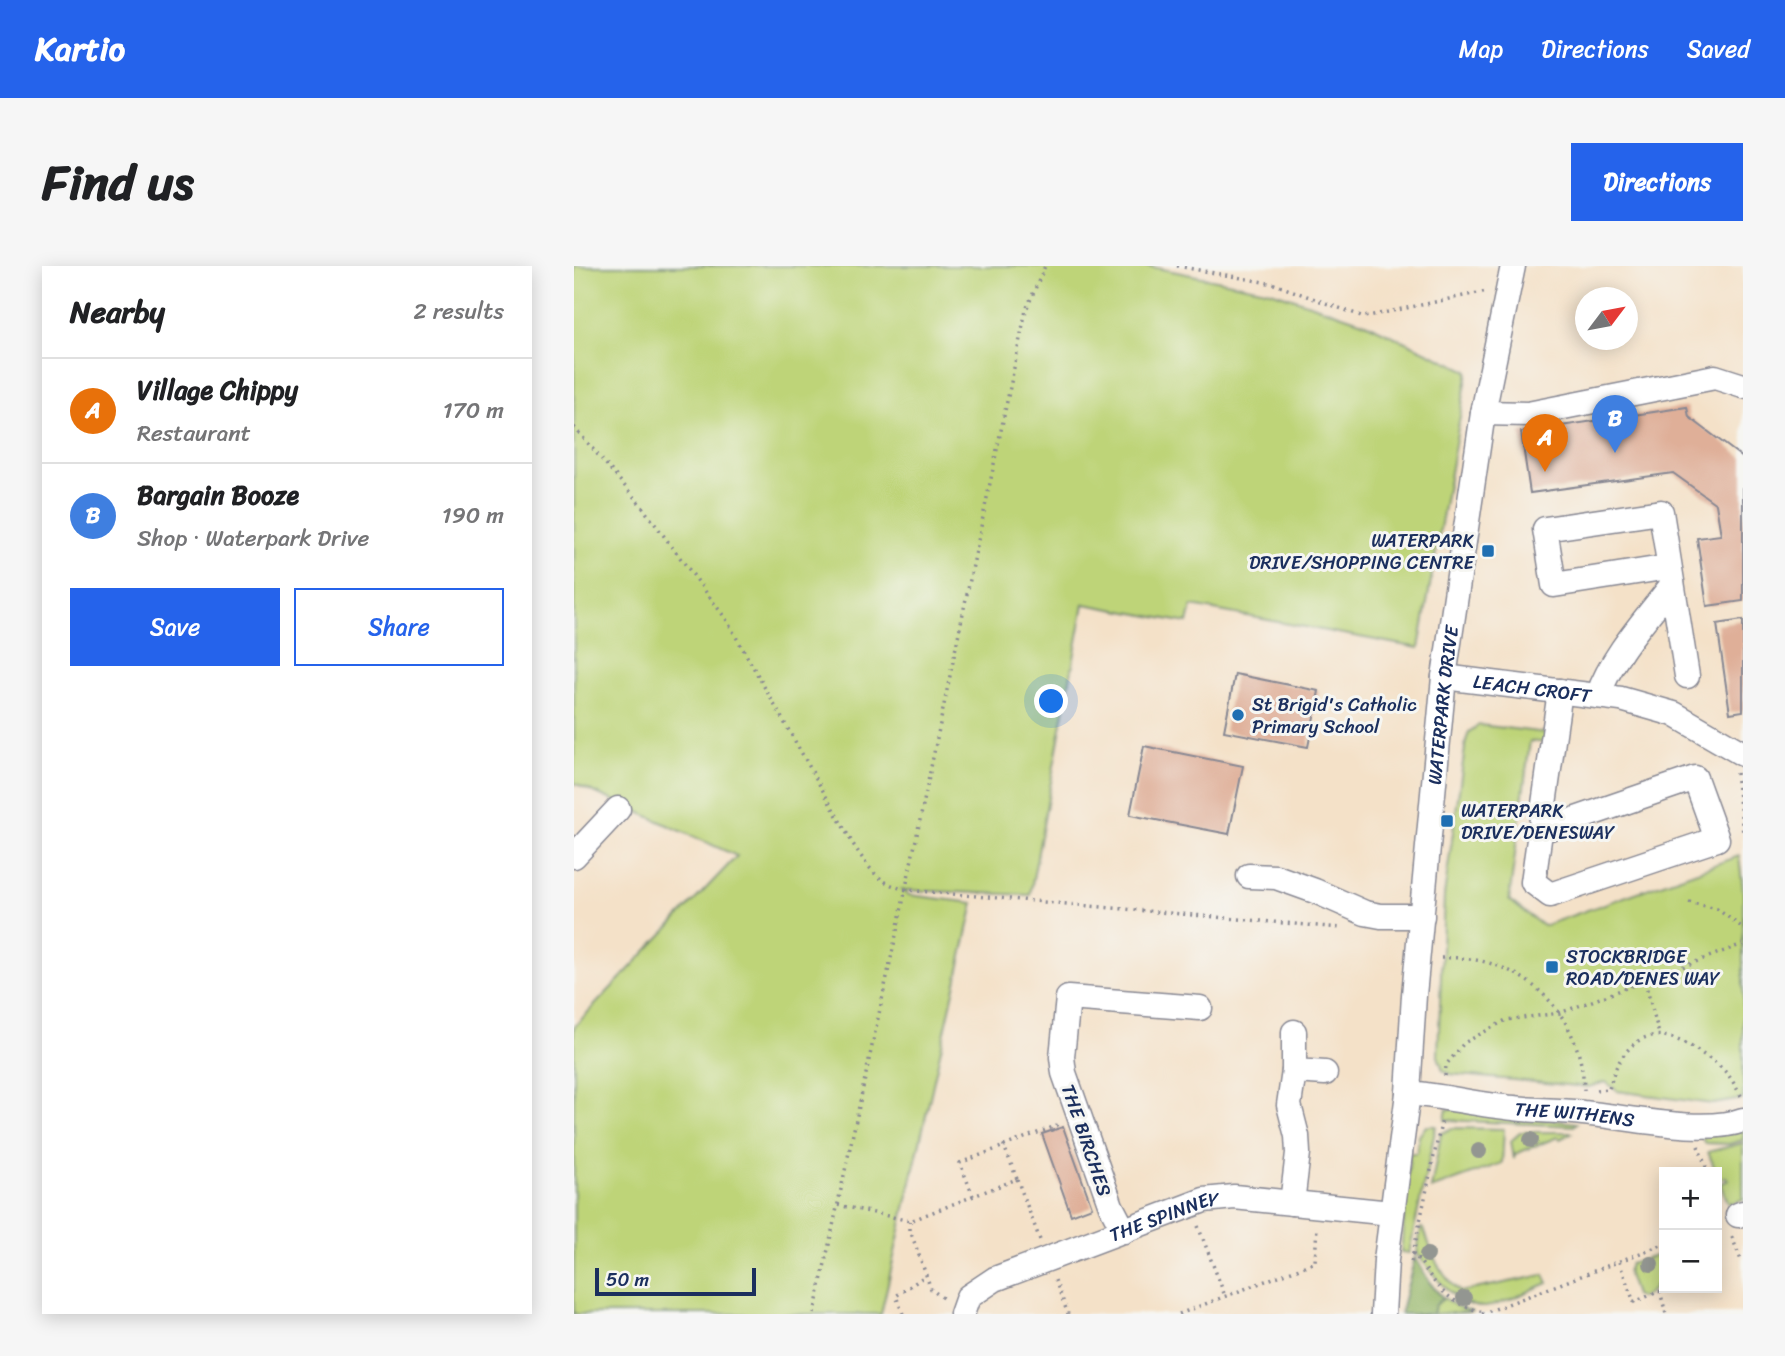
<!DOCTYPE html>
<html lang="en">
<head>
<meta charset="utf-8">
<style>
  body { margin:0; font-family:Sriracha,sans-serif; background:#f6f6f6; color:#202124 }
  .controls { position:absolute; right:21px; bottom:21px; display:grid; overflow:hidden; border-radius:0px; box-shadow:0 4px 18px #0003 }
  .controls button { width:63px; height:63px; display:grid; place-items:center; padding:0; border:0; border-bottom:2px solid #e0e0e0; background:#fff; color:#202124; font:35px sans-serif }
  .compass { position:absolute; left:1001px; top:21px; width:63px; height:63px; border-radius:50%; background:#fff; box-shadow:0 4px 18px #0003; rotate:58deg }
  .scale { position:absolute; left:21px; bottom:18px; width:161px; box-sizing:border-box; padding-left:7px; border:4px solid #1b2f5e; border-top:0; font-size:19px; line-height:24px; white-space:nowrap; color:#1b2f5e; -webkit-text-stroke:5px #f6f6f2; paint-order:stroke }
  .you { position:absolute; left:478px; top:436px; width:24px; height:24px; margin:-18px; border:5px solid #fff; border-radius:50%; background:#1a73e8; box-shadow:0 0 0 10px #1a73e833 }
  .badge { display:grid; place-items:center; width:46px; height:46px; border-radius:50%; background:#2563eb; color:#fff; font-size:23px; font-weight:700 }
  .pin { position:absolute; translate:-50% -58px; filter:drop-shadow(0 2px 4px #0008) }
  .pin::after { content:''; position:absolute; top:37px; width:24px; height:21px; background:inherit; clip-path:polygon(0 0,100% 0,50% 100%) }
  .list { margin:0; padding:0; list-style:none }
  h2 { display:flex; justify-content:space-between; align-items:center; height:91px; margin:0; padding:0 28px; font-size:30px }
  h2 small { font-size:23px; font-weight:400; color:#757577 }
  .list li { display:grid; grid-template-columns:46px 1fr auto; gap:21px; align-items:center; box-sizing:border-box; height:105px; padding:0 28px; border-top:2px solid #e0e0e0 }
  .list b { display:block; font-size:26px; white-space:nowrap }
  .list p { margin:0; font-size:23px; white-space:nowrap; color:#757577 }
  .list em { font-size:23px; font-style:normal; color:#757577 }
  .actions { display:flex; gap:14px; padding:21px 28px }
  .actions a { flex:1; padding:16px 0; border:2px solid #2563eb; border-radius:0px; text-align:center; font-size:24px; color:#2563eb }
  .actions .main { background:#2563eb; color:#fff }
  .map { position:relative; flex:none; width:1169px; height:1048px; overflow:hidden; border-radius:0px }
  header { display:flex; align-items:center; gap:42px; box-sizing:border-box; height:98px; padding:0 35px; background:#2563eb; color:#fff }
  header strong { font-size:33px }
  nav { display:flex; gap:38px; margin-inline-start:auto; font-size:24px }
  .intro { display:flex; align-items:center; justify-content:space-between; box-sizing:border-box; height:168px; padding:0 42px }
  h1 { margin:0; font-size:49px }
  .button { padding:18px 32px; border-radius:0px; background:#2563eb; color:#fff; font-size:24px; font-weight:700 }
  main { display:flex; gap:42px; padding:0 42px }
  aside { flex:1; background:#fff; border-radius:0px; box-shadow:0 4px 18px #0003 }
  .map>svg:first-child { display:block }
  .green { fill:#bed478; stroke:#6c826b; stroke-width:2 }
  .forest { fill:#96b668; stroke:#587263; stroke-width:2 }
  .building { fill:#dfaf98 }
  .lines { fill:none; stroke-linecap:round; stroke-linejoin:round }
  .minor-casing { stroke:#888893; stroke-width:27 }
  .path { stroke:#888893; stroke-width:3.5; stroke-dasharray:2 5; stroke-linecap:butt }
  .minor { stroke:#fff; stroke-width:24 }
  .tree { fill:#939691 }
  .poi-dot { fill:#1f6fb2; stroke:#f6f6f2; stroke-width:2.5 }
  .labels { text-anchor:middle; stroke-width:6; stroke-linejoin:round; paint-order:stroke }
  .poi-label { font-size:19px; fill:#1b2f5e; stroke:#f6f6f2; text-anchor:start }
  .street-label { font-size:19px; fill:#1b2f5e; stroke:#f6f6f2 }
</style>
</head>
<body>
<header>
<strong>Kartio</strong>
<nav><a>Map</a><a>Directions</a><a>Saved</a></nav>
</header>
<div class="intro"><h1>Find us</h1><a class="button">Directions</a></div>
<main>
<aside>
<h2>Nearby<small>2 results</small></h2>
<ul class="list">
<li><span class="badge" style="background:#e8710a">A</span><div><b>Village Chippy</b><p>Restaurant</p></div><em>170 m</em></li>
<li><span class="badge" style="background:#3f7fe0">B</span><div><b>Bargain Booze</b><p>Shop · Waterpark Drive</p></div><em>190 m</em></li>
</ul>
<div class="actions"><a class="main">Save</a><a>Share</a></div>
</aside>
<div class="map">
<svg width="1169" height="1048" viewBox="0 0 1169 1048">
  <rect width="100%" height="100%" fill="#f6f6f2"/>
  <filter id="ink" filterUnits="userSpaceOnUse"><feTurbulence type="fractalNoise" baseFrequency=".0143" numOctaves="2"/><feDisplacementMap in="SourceGraphic" scale="14" xChannelSelector="R" yChannelSelector="G"/><feConvolveMatrix kernelMatrix="1 2 1 2 8 2 1 2 1" color-interpolation-filters="sRGB"/></filter>
  <filter id="wash" filterUnits="userSpaceOnUse"><feTurbulence type="fractalNoise" baseFrequency=".00686" numOctaves="4" result="noise"/><feDisplacementMap in="SourceGraphic" scale="28" xChannelSelector="R" yChannelSelector="G"/><feGaussianBlur stdDeviation="1.57" result="paint"/><feColorMatrix in="noise" values="0 0 0 0 0 0 0 0 0 0 0 0 0 0 0 0 0 1.4 0 .05"/><feComposite in="paint" operator="in"/></filter>
  <g filter="url(#wash)">
    <rect width="100%" height="100%" fill="#f4e1c8"/>
    <g class="green">
      <path d="M0 0H573L697 25 789 56 894 105 845 382 618 340 614 357 510 338 456 629 328 624 335 629 400 637 307 1048H0V761L163 590 0 517Z"/>
      <path d="M905 459 973 467 971 477 956 475 935 634 969 660 1165 590 1169 625V833L1139 838 1043 825 1032 816 1014 821 876 808 869 804 864 790 870 630 892 475 895 466Z"/>
      <path d="M873 843 1003 857 1000 860 871 854Z"/>
      <path d="M852 860H862L835 987 827 986 836 887H843L845 870Z"/>
      <path d="M878 862 930 863 928 897 857 923 867 868Z"/>
      <path d="M1169 863V874L1155 878 1130 877 1127 867Z"/>
      <path d="M947 866H996L998 867 986 873 984 871 941 888 940 893 937 875Z"/>
      <path d="M1169 877V933L1155 938 1146 918 1154 914 1152 911 1145 913 1134 886Z"/>
      <path d="M847 962 850 963C859 991 864 1006 886 1026L970 1009 974 1017C959 1023 926 1040 911 1041 881 1042 859 1008 843 987Z"/>
      <path d="M1090 987C1090 1008 1086 1023 1066 1032L1061 1029 1053 1006 1056 998Z"/>
      <path d="M870 1032 882 1040 898 1046 859 1048 860 1040Z"/>
    </g>
    <path class="forest" d="M841 991 856 1017 869 1032 861 1040 859 1048H826Z"/>
    <g id="blocks">
      <g class="building">
        <path d="M1113 141 1115 151 1169 192V335L1133 340 1123 272 1147 269 1142 238 1099 207 956 227 947 166Z"/>
        <path d="M1169 354V445L1156 447 1143 358Z"/>
        <path d="M661 408 745 425 734 481 650 465Z"/>
        <path d="M570 480 669 500 655 568 556 549Z"/>
        <path d="M489 861 518 941 497 949 468 868Z"/>
      </g>
    </g>
  </g>
  <g filter="url(#ink)">
    <use href="#blocks" fill-opacity="0" stroke="#888893" stroke-width="2"/>
    <g class="lines">
      <defs>
        <g id="minor">
          <path d="M909 147 954 148 1141 111 1169 120"/>
          <path d="M1095 301 980 319 971 263 1087 246 1113 410"/>
          <path id="s1" d="M870 411 1047 433 1100 448 1169 488"/>
          <path d="M1024 430C1038 389 1072 353 1098 319"/>
          <path d="M967 565 1121 512 1143 573 976 629 959 616 986 425"/>
          <path d="M0 590 44 543"/>
          <path d="M675 610 702 611 741 625 791 647 807 650H848"/>
          <path d="M720 766V805L751 807"/>
          <path id="s2" d="M834 827C870 830 904 839 940 842 963 845 986 844 1009 847 1053 851 1129 869 1169 854"/>
          <path d="M718 937 724 887 723 870 715 839 720 805"/>
          <path d="M1164 949 1169 947"/>
          <path d="M550 965 537 940 490 807 488 791 494 732 626 742"/>
          <path id="s3" d="M388 1048 394 1031 421 1013 630 934 660 931 817 947"/>
          <path id="s4" d="M809 1048 812 994 834 827 840 729 870 411 909 147 939 0"/>
        </g>
      </defs>
      <use href="#minor" class="minor-casing"/>
      <g class="path">
        <path d="M603 0 700 18 790 51 913 25"/>
        <path d="M0 161 66 238 152 353 279 578C295 602 303 617 333 624L767 662"/>
        <path d="M1162 507 1169 567"/>
        <path d="M1115 636 1143 643 1169 662"/>
        <path d="M867 692C946 687 1008 745 1010 824"/>
        <path d="M1071 716 1085 768"/>
        <path d="M871 810 872 799 890 777 932 754 986 747 1169 678"/>
        <path d="M1022 824 1035 823C1038 813 1041 801 1047 793 1071 756 1101 769 1130 789 1139 795 1148 801 1155 810 1160 817 1164 825 1169 833"/>
        <path d="M1124 880 1134 906"/>
        <path d="M443 913 466 974"/>
        <path d="M399 930 386 897 430 880"/>
        <path d="M264 939 336 955 443 913 430 880 484 859"/>
        <path d="M336 955V964L357 1023 370 1033"/>
        <path d="M624 960 651 1030"/>
        <path d="M1158 971 1167 994"/>
        <path d="M839 988 868 853"/>
        <path d="M837 996 839 988C846 994 851 1003 856 1010 870 1030 887 1042 911 1046"/>
        <path d="M1045 996 1060 1036 1086 1025 1090 1013"/>
        <path d="M481 1014 494 1048"/>
        <path d="M1086 1025 1092 1048"/>
        <path d="M240 1048 324 660 452 44 471 0"/>
        <path d="M329 1048 322 1030 352 1009"/>
        <path d="M605 1048 741 996 743 960"/>
        <path d="M908 1048 1090 978"/>
      </g>
      <use href="#minor" class="minor"/>
    </g>
    <g class="tree">
      <circle cx="957" cy="874" r="8"/>
      <circle cx="905" cy="885" r="8"/>
      <circle cx="853" cy="989" r="8"/>
      <circle cx="1077" cy="998" r="8"/>
      <circle cx="890" cy="1032" r="8"/>
    </g>
  </g>
  <g class="poi-dot">
    <rect x="907" y="278" width="14" height="14" rx="3.5"/>
    <circle cx="664" cy="449" r="7"/>
    <rect x="866" y="548" width="14" height="14" rx="3.5"/>
    <rect x="971" y="694" width="14" height="14" rx="3.5"/>
  </g>
  <g class="labels">
    <g class="poi-label">
      <text x="900" y="281" text-anchor="end">WATERPARK<tspan x="900" dy="22">DRIVE/SHOPPING CENTRE</tspan></text>
      <text x="678" y="445">St Brigid's Catholic<tspan x="678" dy="22">Primary School</tspan></text>
      <text x="887" y="551">WATERPARK<tspan x="887" dy="22">DRIVE/DENESWAY</tspan></text>
      <text x="992" y="697">STOCKBRIDGE<tspan x="992" dy="22">ROAD/DENES WAY</tspan></text>
    </g>
    <g class="street-label">
      <text dy="7" stroke="none"><textPath href="#s1" startOffset="89">LEACH CROFT</textPath></text>
      <text dy="7" stroke="none"><textPath href="#s4" startOffset="612">WATERPARK DRIVE</textPath></text>
      <text dy="7" stroke="none"><textPath href="#s2" startOffset="168">THE WITHENS</textPath></text>
      <text transform="translate(513 874) rotate(71)" y="7">THE BIRCHES</text>
      <text dy="7" stroke="none"><textPath href="#s3" startOffset="231">THE SPINNEY</textPath></text>
    </g>
  </g>
</svg>
<div class="controls">
<button>+</button>
<button>−</button>
</div>
<svg class="compass" viewBox="-18 -18 36 36"><path d="M0-13l5 13h-10z" fill="#e53935"/><path d="M0 13l5-13h-10z" fill="#757577"/></svg>
<div class="scale">50 m</div>
<div class="you"></div>
<div class="pin badge" style="left:971px;top:206px;background:#e8710a">A</div>
<div class="pin badge" style="left:1041px;top:187px;background:#3f7fe0">B</div>
</div>
</main>
</body>
</html>
